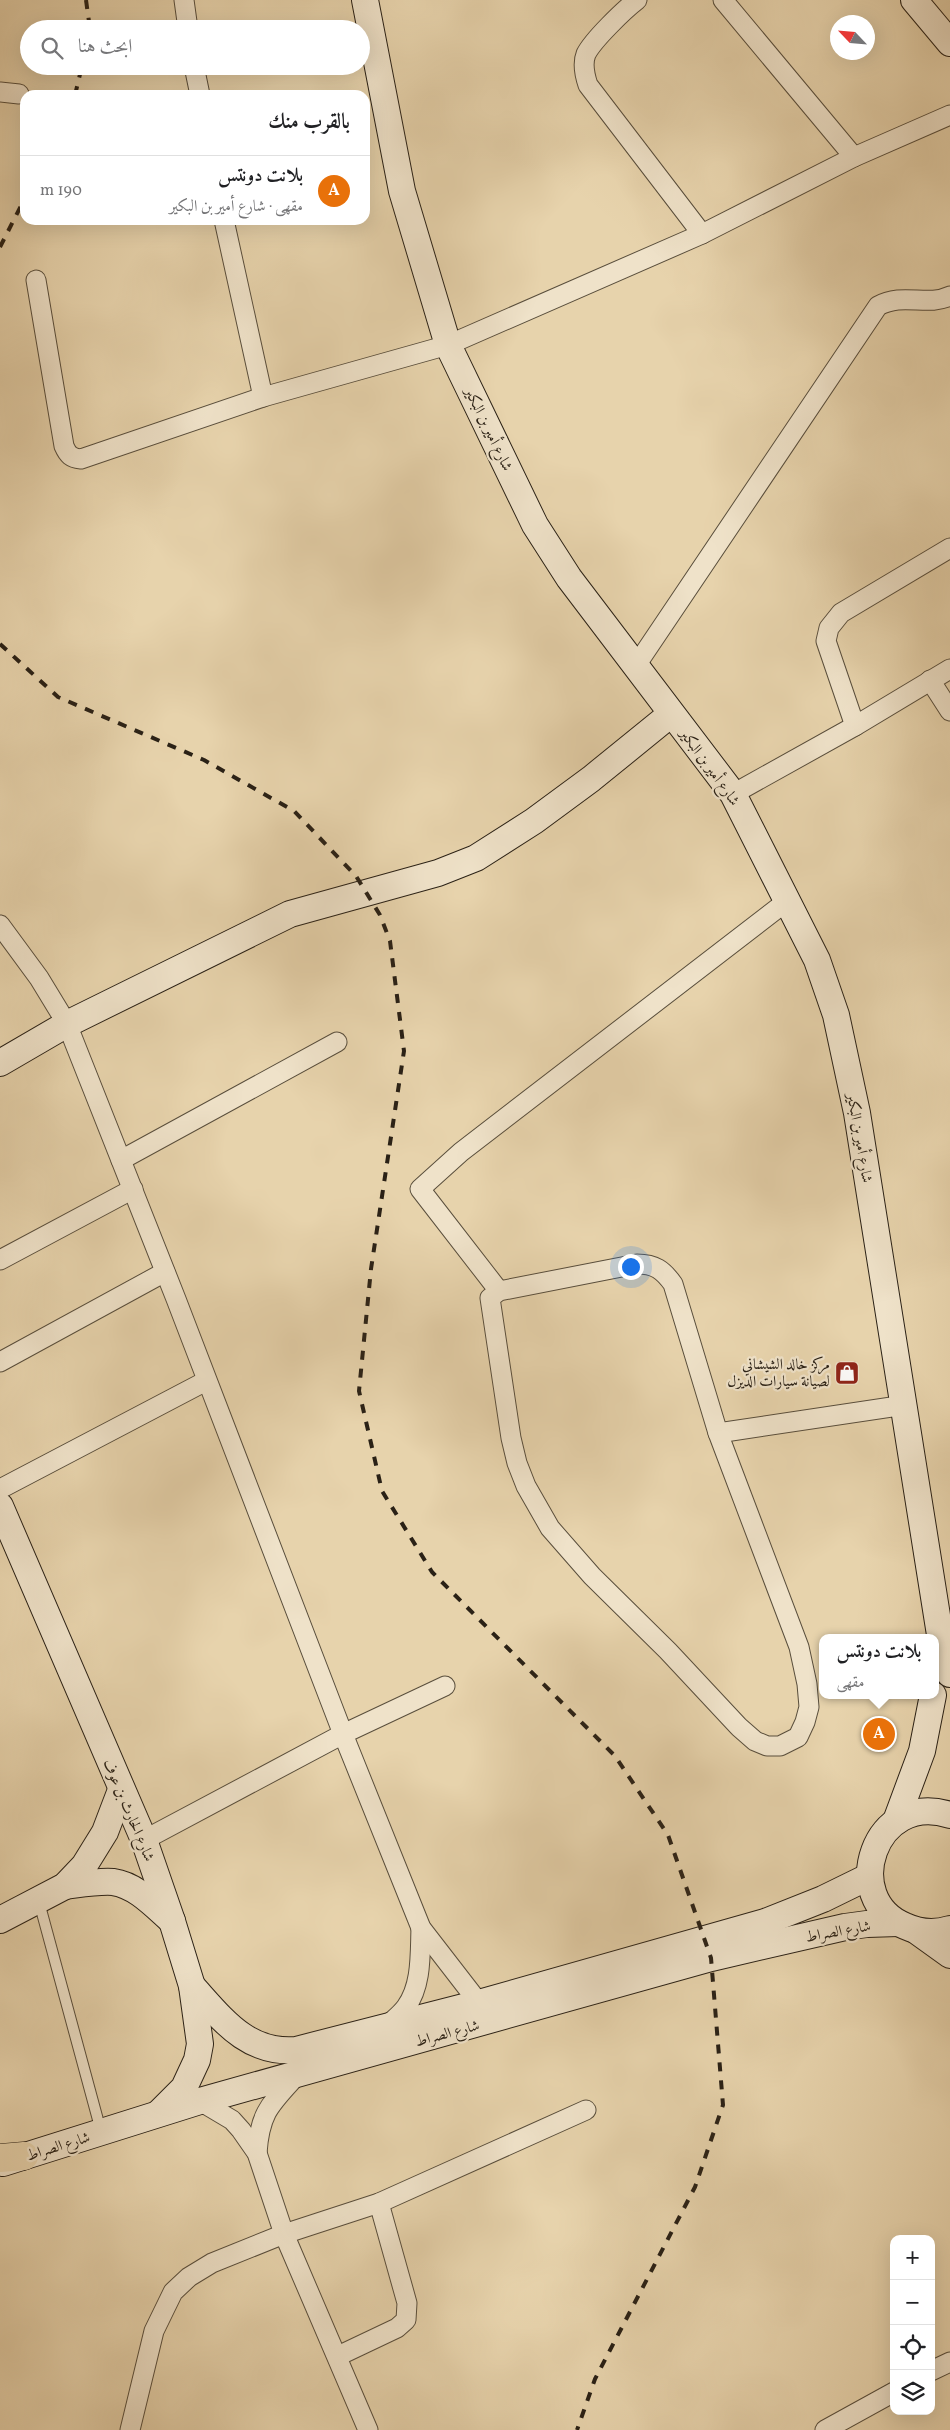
<!DOCTYPE html>
<html lang="ar">
<head>
<meta charset="utf-8">
<style>
  body { margin:0; font-family:Vollkorn,Amiri,serif; background:#f6f6f6; color:#202124; direction:rtl }
  .controls { position:absolute; right:15px; bottom:15px; display:grid; overflow:hidden; border-radius:10px; box-shadow:0 5px 20px #0002 }
  .controls button { width:45px; height:45px; display:grid; place-items:center; padding:0; border:0; border-bottom:1px solid #e0e0e0; background:#fff; color:#202124; font:25px sans-serif }
  .compass { position:absolute; left:830px; top:15px; width:45px; height:45px; border-radius:50%; background:#fff; box-shadow:0 5px 20px #0002; rotate:296deg }
  .you { position:absolute; left:630px; top:1266px; width:18px; height:18px; margin:-12px; border:4px solid #fff; border-radius:50%; background:#1a73e8; box-shadow:0 0 0 8px #1a73e833 }
  .badge { display:grid; place-items:center; width:32px; height:32px; border-radius:50%; background:#0b8043; color:#fff; font-size:16px; font-weight:700 }
  .pin { position:absolute; translate:-50% -50%; border:2px solid #fff; box-shadow:0 1px 5px #0006 }
  .popup { position:absolute; left:819px; top:1634px; width:120px; height:65px; box-sizing:border-box; display:grid; place-content:center; border-radius:10px; background:#fff; filter:drop-shadow(0 1px 4px #0005); font-size:16px; white-space:nowrap; color:#757577 }
  .popup b { font-size:19px; color:#202124 }
  .popup::after { content:''; position:absolute; left:50%; top:100%; margin-left:-10px; border:10px solid transparent; border-top-color:#fff }
  .list { margin:0; padding:0; list-style:none }
  h2 { display:flex; justify-content:space-between; align-items:center; height:65px; margin:0; padding:0 20px; font-size:21px }
  h2 small { font-size:16px; font-weight:400; color:#757577 }
  .list li { display:grid; grid-template-columns:32px 1fr auto; gap:15px; align-items:center; box-sizing:border-box; height:70px; padding:0 20px; border-top:1px solid #e0e0e0 }
  .list b { display:block; font-size:19px; white-space:nowrap }
  .list p { margin:0; font-size:16px; white-space:nowrap; color:#757577 }
  .list em { font-size:16px; font-style:normal; color:#757577 }
  .icon { flex:none; width:28px; height:28px; fill:none; stroke:currentColor; stroke-width:2; stroke-linecap:round; stroke-linejoin:round }
  .map { position:relative; flex:none; width:950px; height:2430px; overflow:hidden; direction:ltr }
  .search { position:absolute; background:#fff; box-shadow:0 5px 20px #0002; left:20px; top:20px; width:350px; height:55px; display:flex; align-items:center; gap:12px; box-sizing:border-box; padding:0 18px; border-radius:28px; color:#757577; font-size:19px }
  .panel { position:absolute; background:#fff; box-shadow:0 5px 20px #0002; left:20px; top:90px; width:350px; height:135px; border-radius:15px; direction:rtl }
  .map>svg:first-child { display:block }
  .lines { fill:none; stroke-linecap:round; stroke-linejoin:round }
  .lane-casing { stroke:#594e3c; stroke-width:12 }
  .street-casing { stroke:#594e3c; stroke-width:21 }
  .secondary-casing { stroke:#2a2116; stroke-width:28 }
  .highway-casing { stroke:#2a2116; stroke-width:29 }
  .lane { stroke:#efe2c9; stroke-width:10 }
  .street { stroke:#efe2c9; stroke-width:19 }
  .secondary { stroke:#efe2c9; stroke-width:26 }
  .highway { stroke:#e7d3ac; stroke-width:28 }
  .rail { stroke:#2a2116; stroke-width:4; stroke-dasharray:9 9; stroke-linecap:butt }
  .labels { text-anchor:middle; stroke-width:4.5; stroke-linejoin:round; paint-order:stroke }
  .street-label { font-size:15px; fill:#2a2116; stroke:#efe2c9 }
  .poi-label { font-size:15px; fill:#2a2116; stroke:#efe2c9; text-anchor:end }
</style>
</head>
<body>
<div class="map">
<svg width="950" height="2430" viewBox="0 0 950 2430">
  <rect width="100%" height="100%" fill="#e7d3ac"/>
  <filter id="stains"><feTurbulence type="fractalNoise" baseFrequency=".004" numOctaves="4"/><feColorMatrix values="0 0 0 0 .2 0 0 0 0 .09 0 0 0 0 .02 0 0 0 .5 -.17"/></filter>
  <radialGradient id="worn" r=".72"><stop offset=".6" stop-color="#630" stop-opacity="0"/><stop offset="1" stop-color="#630" stop-opacity=".3"/></radialGradient>
  <g class="lines">
    <defs>
      <path id="lane" d="M39 1902 101 2131"/>
      <g id="street">
        <path d="M184 0 188 29"/>
        <path d="M637 0C624 10 593 40 586 54 582 64 585 76 588 85L702 234"/>
        <path d="M723 0 854 157"/>
        <path d="M194 66 200 95"/>
        <path d="M0 92 19 94"/>
        <path d="M224 220 263 397"/>
        <path d="M36 280 64 446C68 455 71 458 81 459L263 397 448 345 702 234 854 157 950 115"/>
        <path d="M635 667 878 306C903 292 927 307 950 296"/>
        <path d="M930 680 950 711"/>
        <path d="M855 726 826 641 829 628 841 613 950 548"/>
        <path d="M733 794 855 726 950 669"/>
        <path d="M0 925 39 978 67 1024 176 1299 343 1734 421 1928 479 2003"/>
        <path d="M121 1160 337 1042"/>
        <path d="M0 1260 133 1189"/>
        <path d="M637 1264C655 1264 663 1270 673 1284L718 1433 799 1647 807 1684 809 1707 805 1722 798 1737 780 1746H767L755 1741 739 1727 668 1651 592 1576 550 1528 526 1486 517 1463 511 1438 490 1298 499 1291Z"/>
        <path d="M499 1291 420 1189 461 1152 787 901"/>
        <path d="M0 1362 165 1272"/>
        <path d="M718 1433 905 1405"/>
        <path d="M0 1489 206 1381"/>
        <path d="M144 1840 343 1734 445 1686"/>
        <path d="M387 2026C393 2020 401 2014 406 2007 422 1985 420 1954 421 1928"/>
        <path d="M200 2101 232 2120 241 2130 257 2153 284 2234 368 2430"/>
        <path d="M257 2153C260 2111 271 2104 298 2074"/>
        <path d="M338 2356 397 2328 406 2320 407 2303 379 2203"/>
        <path d="M931 2371 950 2362"/>
        <path d="M130 2430 154 2331 173 2292 189 2277 212 2263 284 2234 379 2203 586 2110"/>
        <path d="M825 2430 894 2392"/>
      </g>
      <g id="secondary">
        <path d="M365 0 402 191 448 345 535 525 569 578 733 794 817 960 836 1015 857 1113 941 1641 950 1674"/>
        <path d="M914 0 950 43"/>
        <path d="M0 1063 67 1024 290 914 438 873 476 858 534 821 591 779 671 714"/>
        <path d="M0 1506 144 1840 172 1921 192 1986 200 2044 197 2060 184 2088 160 2112"/>
        <path d="M950 1815C874 1790 839 1899 905 1926 920 1933 934 1934 950 1929"/>
        <path d="M896 1821 922 1751 933 1695"/>
        <path d="M65 1886C81 1884 97 1881 113 1882 136 1885 155 1906 172 1921"/>
        <path d="M0 1920 65 1886 84 1866 105 1832 121 1790"/>
        <path d="M918 1932 950 1955"/>
        <path d="M192 1986C222 2019 247 2054 296 2050L479 2003 765 1922 823 1899 870 1876"/>
        <path d="M3 2163 200 2101 711 1958 845 1927 867 1924 898 1923"/>
      </g>
      <path id="highway" d="M0 2158 24 2156"/>
    </defs>
    <use href="#lane" class="lane-casing"/>
    <use href="#street" class="street-casing"/>
    <use href="#secondary" class="secondary-casing"/>
    <use href="#highway" class="highway-casing"/>
    <use href="#lane" class="lane"/>
    <use href="#street" class="street"/>
    <use href="#secondary" class="secondary"/>
    <use href="#highway" class="highway"/>
    <g class="rail">
      <path d="M86 0 90 29"/>
      <path d="M75 95 82 66"/>
      <path d="M0 247 25 198"/>
      <path d="M0 644 58 697 204 760 294 811 356 876 380 915 390 941 404 1051 371 1269 359 1391 382 1491 432 1572 615 1756 668 1835 711 1958 723 2105 695 2187 595 2379 577 2430"/>
    </g>
  </g>
  <defs>
    <symbol id="shop-square" viewBox="-11 -11 22 22"><rect x="-9" y="-9" width="18" height="18" rx="4" fill="#8f2418" stroke="#efe2c9"/><path d="M-5-2.5h2.3a2.7 3.5 0 0 1 5.4 0H5L5.5 6h-11ZM-1.5-2.5h3a1.5 2.3 0 0 0-3 0Z" fill="#fff"/></symbol>
  </defs>
  <g fill-rule="evenodd">
    <use href="#shop-square" x="833" y="1359" width="28" height="28"/>
  </g>
  <g class="labels">
    <g class="street-label">
      <text transform="translate(489 429) rotate(64)" y="5">شارع أمير بن البكير</text>
      <text transform="translate(710 767) rotate(54)" y="5">شارع أمير بن البكير</text>
      <text transform="translate(860 1138) rotate(80)" y="5">شارع أمير بن البكير</text>
      <text transform="translate(129 1810) rotate(67)" y="5">شارع الحارث بن عوف</text>
      <text transform="translate(838 1931) rotate(-10)" y="5">شارع الصراط</text>
      <text transform="translate(447 2033) rotate(-15)" y="5">شارع الصراط</text>
      <text transform="translate(58 2146) rotate(-17)" y="5">شارع الصراط</text>
    </g>
    <g class="poi-label">
      <text x="830" y="1369">مركز خالد الشيشاني<tspan x="830" dy="17">لصيانة سيارات الديزل</tspan></text>
    </g>
  </g>
  <rect width="100%" height="100%" filter="url(#stains)"/>
  <rect width="100%" height="100%" fill="url(#worn)"/>
</svg>
<div class="controls">
<button>+</button>
<button>−</button>
<button><svg class="icon" aria-label="locate" viewBox="0 0 24 24"><circle cx="12" cy="12" r="6"/><path d="M12 2v4M12 18v4M2 12h4M18 12h4"/></svg></button>
<button><svg class="icon" aria-label="layers" viewBox="0 0 24 24"><path d="M12 4l9 5-9 5-9-5zM3 14l9 5 9-5"/></svg></button>
</div>
<svg class="compass" viewBox="-18 -18 36 36"><path d="M0-13l5 13h-10z" fill="#e53935"/><path d="M0 13l5-13h-10z" fill="#757577"/></svg>
<div class="you"></div>
<div class="pin badge" style="left:879px;top:1734px;background:#e8710a">A</div>
<div class="popup"><b>بلانت دونتس</b>مقهى</div>
<div class="search"><svg class="icon" aria-label="search" viewBox="0 0 24 24"><circle cx="10" cy="10" r="6"/><path d="M15 15l6 6"/></svg>ابحث هنا</div>
<section class="panel">
<h2>بالقرب منك<small></small></h2>
<ul class="list">
<li><span class="badge" style="background:#e8710a">A</span><div><b>بلانت دونتس</b><p>مقهى · شارع أمير بن البكير</p></div><em>190 m</em></li>
</ul>
</section>
</div>
</body>
</html>
